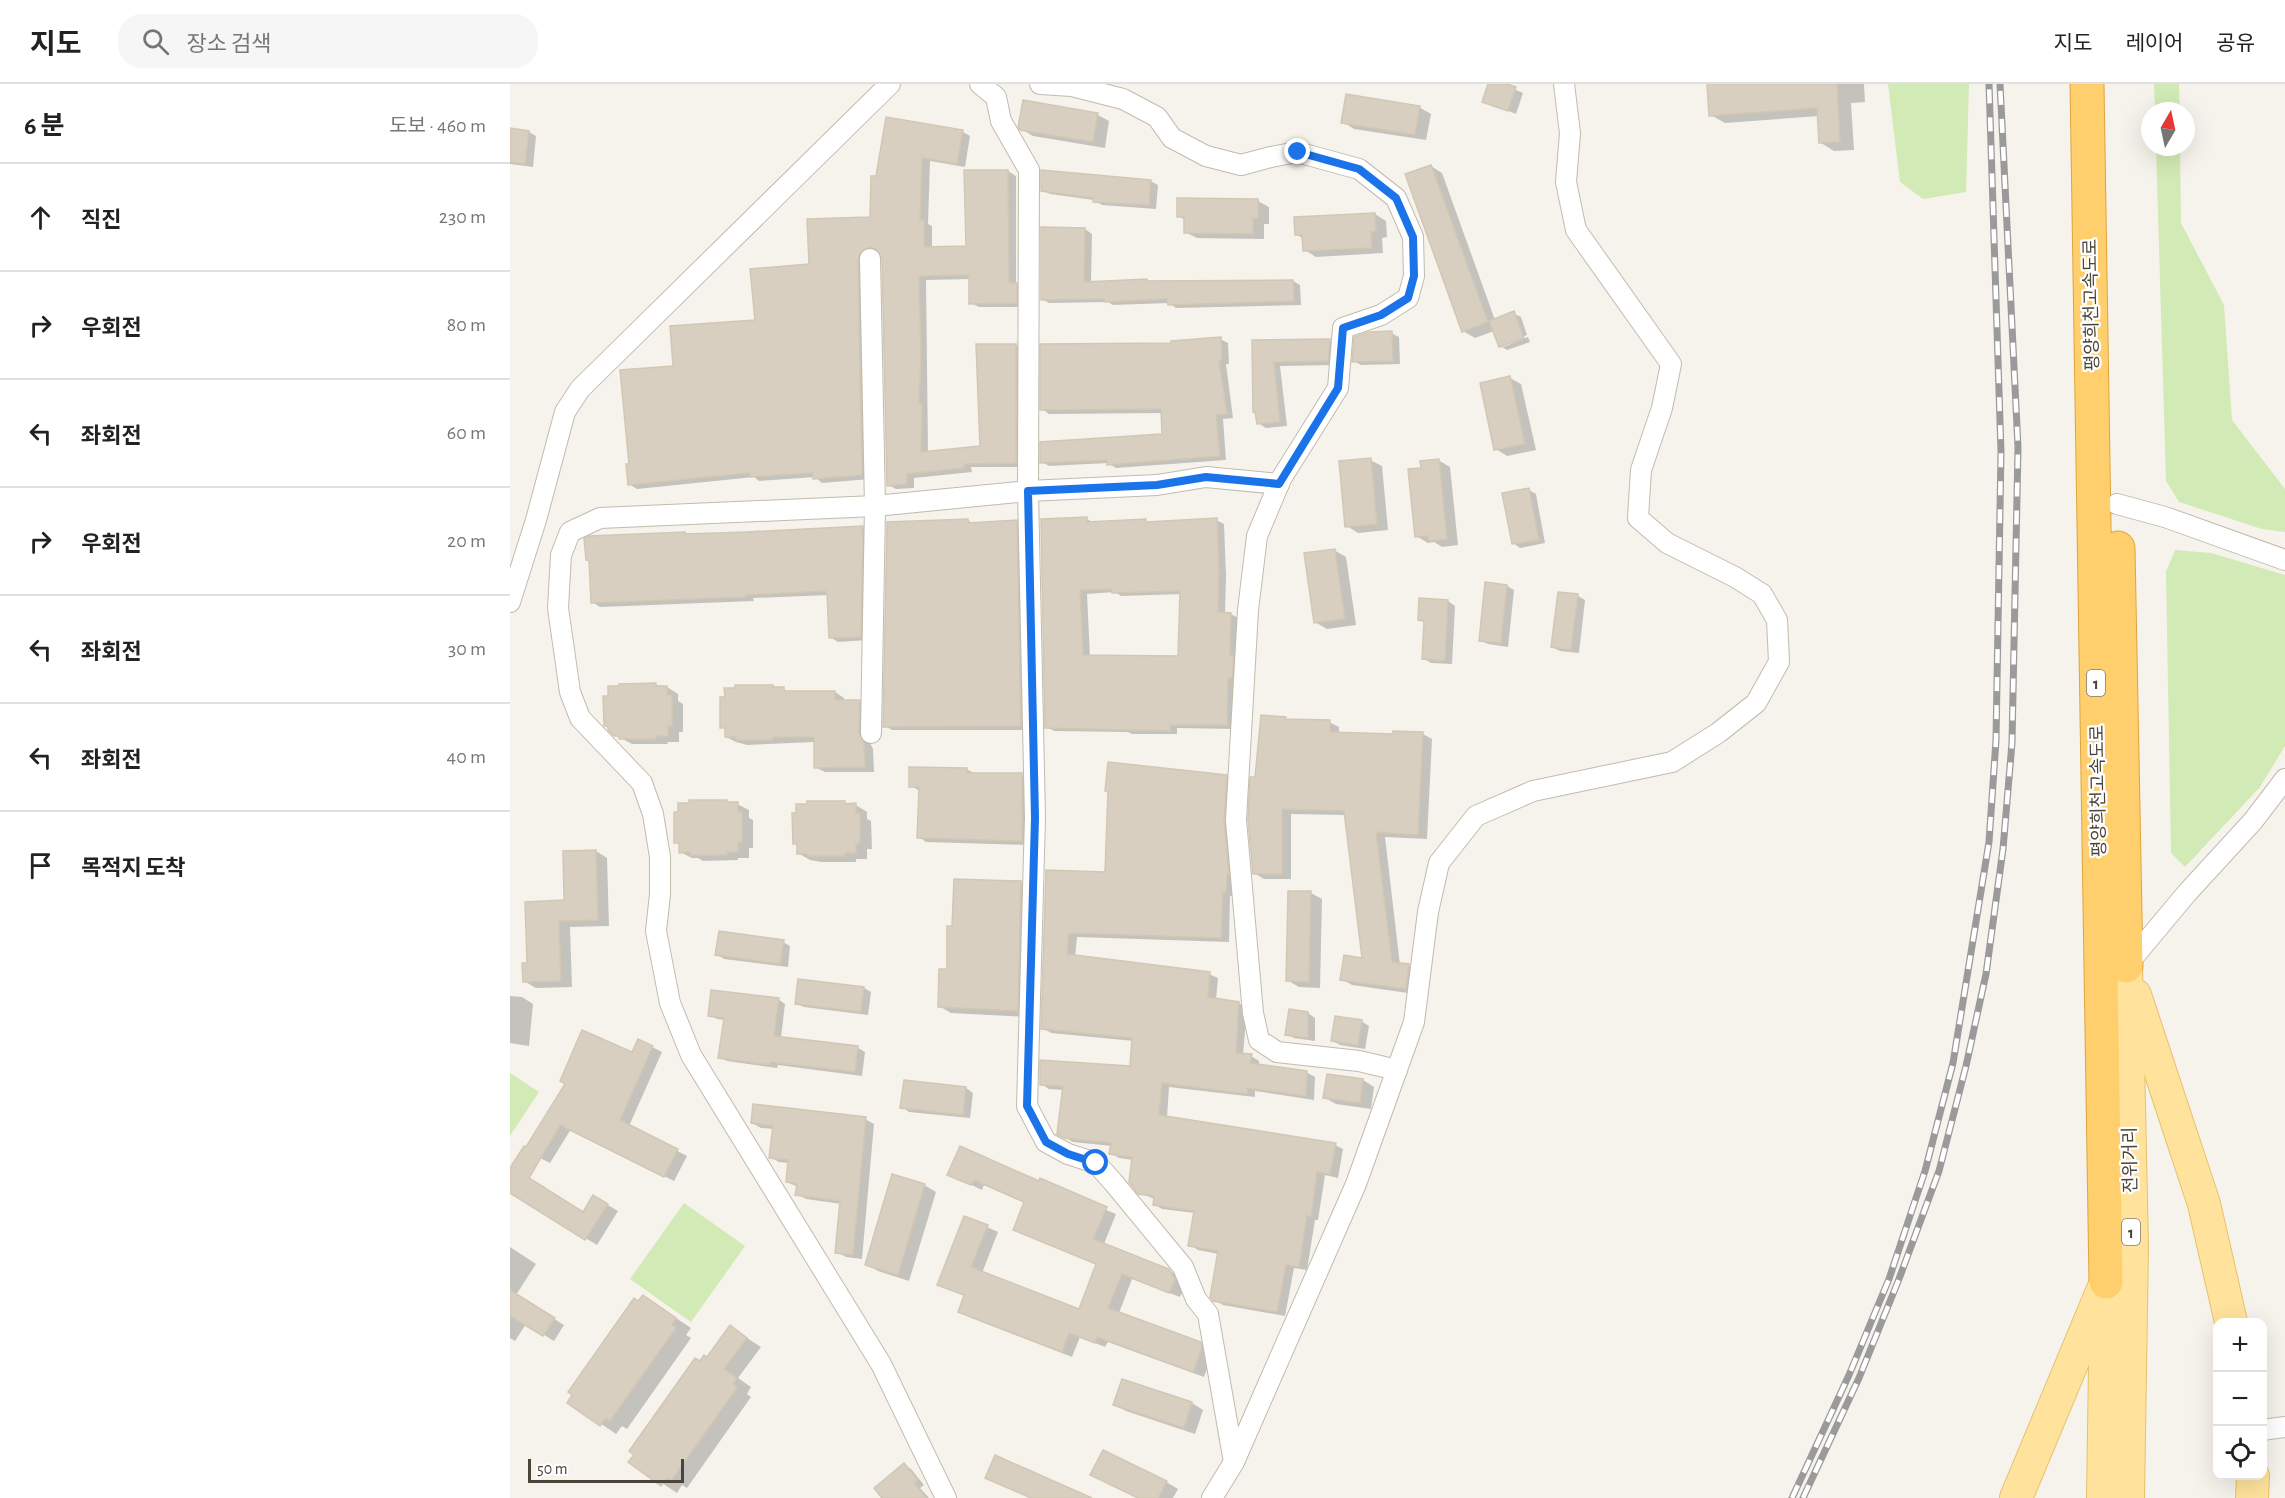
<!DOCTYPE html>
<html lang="ko">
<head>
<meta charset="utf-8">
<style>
  body { margin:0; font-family:"Alegreya Sans","Noto Sans KR",sans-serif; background:#f6f6f6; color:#222 }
  .controls { position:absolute; right:18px; bottom:18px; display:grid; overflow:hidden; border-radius:12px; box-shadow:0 6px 24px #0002 }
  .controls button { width:54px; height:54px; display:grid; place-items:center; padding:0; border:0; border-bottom:2px solid #e0e0e0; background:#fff; color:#222; font:30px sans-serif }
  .compass { position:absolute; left:1631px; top:18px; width:54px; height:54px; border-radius:50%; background:#fff; box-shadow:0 6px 24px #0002; rotate:9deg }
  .scale { position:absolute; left:18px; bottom:15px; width:156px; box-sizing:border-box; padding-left:6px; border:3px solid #4b4439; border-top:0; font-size:16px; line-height:21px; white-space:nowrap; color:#4b4439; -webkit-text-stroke:4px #fff; paint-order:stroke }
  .stop { position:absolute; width:18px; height:18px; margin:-14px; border:4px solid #1a73e8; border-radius:50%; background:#fff }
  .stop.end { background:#1a73e8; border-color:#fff; box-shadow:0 2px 6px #0008 }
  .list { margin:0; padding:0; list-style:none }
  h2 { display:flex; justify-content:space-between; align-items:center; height:78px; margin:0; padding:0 24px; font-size:26px }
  h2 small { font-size:20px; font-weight:400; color:#767676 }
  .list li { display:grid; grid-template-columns:39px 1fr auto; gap:18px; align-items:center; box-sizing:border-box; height:108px; padding:0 24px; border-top:2px solid #e0e0e0 }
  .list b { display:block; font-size:22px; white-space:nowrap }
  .list em { font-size:20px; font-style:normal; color:#767676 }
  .icon { flex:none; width:33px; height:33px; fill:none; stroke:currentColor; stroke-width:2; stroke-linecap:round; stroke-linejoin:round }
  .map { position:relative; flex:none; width:1775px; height:1414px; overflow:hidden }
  header { display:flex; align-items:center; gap:36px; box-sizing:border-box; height:84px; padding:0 30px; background:#fff; border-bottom:2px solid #e0e0e0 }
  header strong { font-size:28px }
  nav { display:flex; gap:33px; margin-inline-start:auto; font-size:21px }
  .search { width:420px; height:54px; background:#f6f6f6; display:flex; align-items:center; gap:15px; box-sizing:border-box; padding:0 21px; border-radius:24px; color:#767676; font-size:22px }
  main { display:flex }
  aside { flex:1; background:#fff }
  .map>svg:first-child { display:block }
  .green { fill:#d2eab5 }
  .shadow { fill:#0003; fill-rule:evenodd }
  .building { fill:#d8cfc1; stroke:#d3c7b4; stroke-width:1.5; fill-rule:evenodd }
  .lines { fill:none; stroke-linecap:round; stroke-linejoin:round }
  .street-casing { stroke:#c2bbae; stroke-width:22 }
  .primary-casing { stroke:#e6c16a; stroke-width:34 }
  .highway-casing { stroke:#e0a43c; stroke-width:35 }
  .street { stroke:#fff; stroke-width:20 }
  .primary { stroke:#ffe39c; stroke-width:32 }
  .highway { stroke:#ffcf6e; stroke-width:33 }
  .rail-casing { stroke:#9a9a9a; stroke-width:7 }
  .rail { stroke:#fff; stroke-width:4.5; stroke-dasharray:14; stroke-linecap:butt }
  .route { stroke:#1a73e8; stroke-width:8 }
  .labels { text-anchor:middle; stroke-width:4.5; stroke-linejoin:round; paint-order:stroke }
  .shield { fill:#fff; stroke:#817c74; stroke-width:1.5 }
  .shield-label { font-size:16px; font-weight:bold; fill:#4b4439 }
  .street-label { font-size:18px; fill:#4b4439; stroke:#fff }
</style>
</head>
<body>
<header>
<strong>지도</strong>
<div class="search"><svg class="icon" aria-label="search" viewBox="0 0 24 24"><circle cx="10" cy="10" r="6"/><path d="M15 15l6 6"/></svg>장소 검색</div>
<nav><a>지도</a><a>레이어</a><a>공유</a></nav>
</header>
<main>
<aside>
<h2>6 분<small>도보 · 460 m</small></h2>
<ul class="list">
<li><svg class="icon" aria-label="ahead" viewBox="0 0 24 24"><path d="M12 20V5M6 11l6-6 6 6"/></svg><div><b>직진</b></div><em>230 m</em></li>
<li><svg class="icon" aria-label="right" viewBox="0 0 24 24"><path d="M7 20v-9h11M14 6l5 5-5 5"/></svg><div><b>우회전</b></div><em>80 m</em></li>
<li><svg class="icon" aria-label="left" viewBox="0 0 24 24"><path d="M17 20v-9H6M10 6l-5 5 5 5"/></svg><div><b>좌회전</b></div><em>60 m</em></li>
<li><svg class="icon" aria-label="right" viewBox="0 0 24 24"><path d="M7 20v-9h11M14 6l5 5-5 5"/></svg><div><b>우회전</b></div><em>20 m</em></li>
<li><svg class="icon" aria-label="left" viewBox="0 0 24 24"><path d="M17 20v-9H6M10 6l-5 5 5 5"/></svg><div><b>좌회전</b></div><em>30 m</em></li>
<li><svg class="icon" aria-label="left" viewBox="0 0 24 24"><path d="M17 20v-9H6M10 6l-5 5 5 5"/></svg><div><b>좌회전</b></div><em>40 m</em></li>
<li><svg class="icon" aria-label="arrive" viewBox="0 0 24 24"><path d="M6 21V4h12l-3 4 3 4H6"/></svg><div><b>목적지 도착</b></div></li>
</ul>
</aside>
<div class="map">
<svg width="1775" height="1414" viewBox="0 0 1775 1414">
  <rect width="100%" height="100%" fill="#f6f3ec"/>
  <g class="green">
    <path d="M1378 0H1459L1456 108 1413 115 1390 98Z"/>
    <path d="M1644 0H1669L1670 27H1645Z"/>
    <path d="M1646 63H1670L1671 139 1714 221 1722 336 1775 405V448L1752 445 1669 418 1656 397Z"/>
    <path d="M1665 466 1701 469 1775 491V662L1750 703 1675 783 1661 769 1656 488Z"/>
    <path d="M0 989 29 1008 0 1052Z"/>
    <path d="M174 1119 235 1162 181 1238 120 1195Z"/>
  </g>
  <g class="shadow">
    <path d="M980 0H992L1013 9 1006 30 974 17Z"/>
    <path d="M1198 0H1354L1355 18 1341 19 1344 66 1324 67 1311 59 1309 32 1215 39 1201 31Z"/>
    <path d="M514 18 588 31 599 37 595 64 523 52 511 45Z"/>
    <path d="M909 23 921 30 916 56 844 45 833 38Z"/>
    <path d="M0 46 19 48 26 52 23 83 0 80Z"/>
    <path d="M453 48 460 52 455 83 420 77 418 140 422 142V165L457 163 498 87 506 92V201L514 205V223H469L461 219V195L416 196 418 369 472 363 468 262 506 261 514 266 513 383H461L462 388 404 394V404L386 405 378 401 373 174 368 167 357 173 360 395 312 399 305 393 249 397 244 393 127 405 119 400 120 381 164 283 247 237 301 181 361 134 367 94Z"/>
    <path d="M921 82 932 89 985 236 1003 229 1011 233 1017 251 993 260V263L1018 253 1020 258 997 266 990 262 984 247 965 254 953 247Z"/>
    <path d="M640 97 648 101 646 125 592 121 584 116 540 110 532 106Z"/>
    <path d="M748 117 759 123V140H754V155L687 154 675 148V136L668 132Z"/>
    <path d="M865 130 876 137 877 153 872 154 873 169 806 173 795 166 794 155 787 151Z"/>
    <path d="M575 145 582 150 581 199 783 197 790 201 791 221 666 224 659 219 603 221 598 218 539 219 532 215Z"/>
    <path d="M881 249 889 253 890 280 851 281 844 277Z"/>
    <path d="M710 255 718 259 719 280H716L723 334 713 335 716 376 606 384 598 379 539 382 532 378 654 351 653 329 539 330 532 325 662 261Z"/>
    <path d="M820 257 827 261 825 281 770 282 777 342 756 344 748 339 743 258Z"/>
    <path d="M1000 294 1011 300 1026 366 997 372 986 365Z"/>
    <path d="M860 376 872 382 878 446 848 449 837 442Z"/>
    <path d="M928 376 940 383 948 461 932 463 924 458 918 459 906 452 912 385Z"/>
    <path d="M1019 406 1026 410 1035 459 1010 464 1003 459Z"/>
    <path d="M577 435 584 439 636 437 640 439 706 436 714 440 716 492 715 530H721L728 534 724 645 667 644V650H622L618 648 544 647 537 643ZM605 508 611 512 672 510 669 573H580L577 510Z"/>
    <path d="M458 436 463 440 506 437 514 442 518 646H382L375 642Z"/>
    <path d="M352 443 360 448 358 556 328 558 320 553 319 511 243 514 244 517 90 523 82 518 80 477 77 476 174 449 178 452Z"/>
    <path d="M824 466 836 473 846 541 817 545 805 538Z"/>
    <path d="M976 500 997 502 1004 506 998 563 978 560 970 556Z"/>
    <path d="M1049 509 1068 512 1075 516 1069 569 1050 567 1042 563Z"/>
    <path d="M911 516 938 517 945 522 942 580 921 579 913 574 915 539 909 535Z"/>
    <path d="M146 601 157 603 168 610V617L173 620V648H169V658H157L158 660H122L105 651 95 641Z"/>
    <path d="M263 602 280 608H325L334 614V618H349L359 623 358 655 363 665 364 688H315L305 683V658L237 661 226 658 216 653V645L212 643Z"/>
    <path d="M775 634 780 637 819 638 829 643V650L885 652V648L913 650 922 655 917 755 875 753 890 881 899 882 908 887 905 910 842 901 832 895 853 875 836 731 781 730V795H754L744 789 746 695Z"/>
    <path d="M456 685 464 689 512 691 519 695V761L416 758 409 753 410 707 401 702Z"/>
    <path d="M716 692 724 697V812H720L719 858 567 853 565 873 699 890 708 894 706 916 728 919 737 924 733 971 741 972 749 977V982L796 988 805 993 804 1016 745 1007V1013L659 1003 657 1034 825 1061 833 1065 828 1094 815 1091 808 1136H805L797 1186 784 1184 775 1232 713 1221 704 1216 709 1170 688 1166 680 1161 685 1129 652 1125 644 1120 645 1115 629 1109 623 1076 609 1074 601 1069 602 1062 563 1058 549 1050 554 1006 539 1005 531 1000 622 983 624 957 541 949 533 944 537 788 596 789Z"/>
    <path d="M216 717 227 720 239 726V734L243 736V764H239V774H228V776L193 777 188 774H182L170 768V760L166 758Z"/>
    <path d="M335 719 346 721 357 728V735L361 737 362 765H357V775H346V778H311L300 776 288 769V761L284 759Z"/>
    <path d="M86 767 97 774 99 842 60 843 62 903 26 904 14 897 19 881Z"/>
    <path d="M511 798 522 805 519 933 441 929 429 922 438 887 444 844Z"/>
    <path d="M801 809 812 815 810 904 789 903 777 896Z"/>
    <path d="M273 858 280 862 278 883 214 875 207 870Z"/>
    <path d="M354 904 361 908 358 931 294 923 286 919Z"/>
    <path d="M0 912 12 913 23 920 19 962 0 959Z"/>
    <path d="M268 915 275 920 271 954 348 964 355 968 352 992 268 981 267 984 217 977 209 973 215 936 207 935 199 931Z"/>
    <path d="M798 929 805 934V957L784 954 777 950Z"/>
    <path d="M851 937 859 942 855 965 830 961 823 957Z"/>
    <path d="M142 963 152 968 119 1042 177 1072 164 1097 61 1045 40 1079 30 1074 57 999Z"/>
    <path d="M853 996 864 1003 861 1025 826 1020 815 1014Z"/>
    <path d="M395 997 456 1004 463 1009 460 1034 399 1028 392 1023Z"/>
    <path d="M355 1035 364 1040 352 1175 336 1173 327 1168 332 1120 296 1115 287 1110 288 1103 277 1098 279 1079 269 1078 260 1073 264 1045 251 1044 242 1039Z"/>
    <path d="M439 1090 530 1099 606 1130 594 1160 658 1186 669 1192 675 1202 670 1213 622 1195 609 1229 690 1259 701 1265 702 1271 694 1293 598 1258 595 1263 570 1253 562 1273 459 1233 449 1227 455 1212 429 1200 455 1133 488 1148 472 1189 570 1227 587 1181 504 1146 515 1119 474 1101 472 1106Z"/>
    <path d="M414 1101 426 1108 399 1197 368 1187 357 1181Z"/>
    <path d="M1 1108 73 1130 84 1113 108 1127 87 1161Z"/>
    <path d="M0 1163 26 1180 6 1211 54 1241 44 1257 16 1240 5 1257 0 1254Z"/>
    <path d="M134 1213 181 1244 176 1251 181 1254 117 1345 112 1342 106 1350 59 1318Z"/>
    <path d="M220 1243 251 1263 228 1294 241 1303 237 1310 241 1313 177 1404 172 1401 167 1409 120 1378 190 1279 198 1274Z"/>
    <path d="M682 1319 693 1326 685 1350 616 1327 605 1321Z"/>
    <path d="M394 1381 401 1385 414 1401 410 1404 419 1414H374Z"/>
    <path d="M656 1398 668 1405 663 1414H629Z"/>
  </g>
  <g class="building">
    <path d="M978 0H997L1006 3 998 27 972 18Z"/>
    <path d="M1197 0H1327L1330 58 1309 59 1307 24 1199 32Z"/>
    <path d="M836 10 910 22 905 51 831 39Z"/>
    <path d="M513 16 588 29 583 58 510 46 508 43Z"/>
    <path d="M376 33 453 46 447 80 412 74 410 136H414V163L456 162 454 86H498L499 199H507V219L459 220V191L409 192 411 271 409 320H412L411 368 470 362 466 260H506V379L454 380 455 384 397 390V400L377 402 372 175 366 165 359 163 350 169 348 175 352 391 303 395V389L240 393V389L118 401 116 380H119L110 286 163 282 160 242 245 236 240 185 299 180 297 135 360 133 361 92H366Z"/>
    <path d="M0 44 19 47 15 80 0 78Z"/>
    <path d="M921 81 978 238 952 248 895 90Z"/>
    <path d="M531 86 641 96 639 121 583 118V114L531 107Z"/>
    <path d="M667 114 748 115V134H743V150L674 149V133H667Z"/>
    <path d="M865 129 866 147 861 148 862 164 793 167 792 151H785L784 133Z"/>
    <path d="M531 143 575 144 574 198 637 195V197L783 196 784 217 658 221 657 215 595 218 594 215 531 216Z"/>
    <path d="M1004 227 1014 254 989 263 979 237Z"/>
    <path d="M882 247 883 277 842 278 844 253 859 248Z"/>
    <path d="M711 253 712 276 709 277 717 330 706 331 710 372 597 381V376L530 379V358L652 350 651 325 530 326V260L661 259V257Z"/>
    <path d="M820 255 818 277 764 278 770 338 747 340 745 328H743L742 256Z"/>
    <path d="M1000 292 1015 360 984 366 970 299Z"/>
    <path d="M861 374 867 440 835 443 829 377Z"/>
    <path d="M929 375 937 455 919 457 918 452 905 453 898 385 911 384 910 377Z"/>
    <path d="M1019 404 1029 456 1002 460 992 409Z"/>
    <path d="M577 433V438L636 435V438L707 434 709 487 708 528 721 529 720 571H723V582L722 594H718L717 641H660V647L535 644 531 435ZM602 505V509L670 507 668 572 573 571 570 506Z"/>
    <path d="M458 435V439L507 436 511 642 373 643 377 438Z"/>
    <path d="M353 442 351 553 319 554 317 510 315 507 236 511 237 513 81 519 79 476H76L74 454 79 452 175 448V450L236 448Z"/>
    <path d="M825 465 835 535 804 539 794 469Z"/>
    <path d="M975 498 997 501 991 559 969 557Z"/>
    <path d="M1048 508 1068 510 1061 566 1041 563Z"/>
    <path d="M909 514 938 516 935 577 912 575 914 537 908 536Z"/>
    <path d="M146 599V602H157V611H162V642H158V652H146V655H109V652H104L98 646V642H94L93 612H98V602H109V600Z"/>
    <path d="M225 601H263V603H274V607H325V616H350L349 649 354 659 355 683 304 684V653H263V656H226V653H215V644H210V613H215L214 604H225Z"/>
    <path d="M751 631 776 633 775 635 820 636V648L883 650V647L913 648 908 751 866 748 882 878 899 880 896 905 830 896 834 871 852 874 834 727 772 725V790H743L738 736 740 693H745Z"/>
    <path d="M598 678 717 691 714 737 719 790H717L716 809 713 808 711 854 559 849 557 870 700 888 698 913 729 918 726 969 742 970 740 979 797 987 796 1012 737 1004V1010L652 999 649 1031 826 1059 820 1090 807 1088 801 1133 797 1132 789 1183 776 1181 767 1228 703 1217 700 1213 708 1167 678 1162 684 1127 643 1121 644 1112 628 1110 619 1098 622 1073 599 1070 601 1059 554 1054 547 1050 553 1002 530 1001V976L620 982 622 954 531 945 536 786 595 788 598 708 595 707Z"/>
    <path d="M399 683 457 684V689H512V757L407 754 409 703H399Z"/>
    <path d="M179 716H217V718H228V728H232V758H228V768H217V771H180V768L169 769V759H164V728H168V719H179Z"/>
    <path d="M297 717H335V720L346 719V729H350V759L346 760V769H335V772H298V770H287V760H283L282 729H286V720H297Z"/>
    <path d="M86 766 88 836 49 837 51 897 13 898 12 879H17L15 818 54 816 53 767Z"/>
    <path d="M444 795 511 797 508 927 428 923 429 885H437V842H442Z"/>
    <path d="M778 807H801L799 898 776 897Z"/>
    <path d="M209 847 274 856 270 880 205 871Z"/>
    <path d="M288 895 354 903 351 928 285 920Z"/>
    <path d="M201 906 269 914 264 952 348 962 345 988 260 978V981L208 974 214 934 198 932Z"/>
    <path d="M779 925 798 928V954L775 951Z"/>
    <path d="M825 932 852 936 848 961 821 957Z"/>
    <path d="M72 946 122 968 128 955 143 962 110 1036 168 1065 154 1093 50 1041 19 1094 73 1128 83 1111 98 1120 75 1156 0 1109V1084L14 1062 16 1063 55 1000 50 997Z"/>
    <path d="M817 990 853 995 850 1019 813 1014Z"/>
    <path d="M394 996 456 1003 453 1031 390 1024Z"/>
    <path d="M243 1020 356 1033 343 1171 325 1169 330 1117 285 1111 287 1100 276 1098 278 1076 259 1074 263 1042 241 1039Z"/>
    <path d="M450 1062 529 1097 530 1094 597 1123 583 1155 659 1185 665 1195 659 1209 612 1190 598 1224 691 1258 692 1264 683 1288 587 1253 585 1259 559 1249 552 1268 448 1228 454 1211 427 1201 454 1132 478 1141 461 1183 569 1225 586 1180 503 1146 514 1118 464 1096 461 1101 437 1091Z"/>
    <path d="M382 1090 415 1100 388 1191 355 1181Z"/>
    <path d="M0 1206 45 1234 33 1252 0 1232Z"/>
    <path d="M133 1211 166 1234 162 1241 166 1244 100 1337 96 1334 90 1342 57 1319 62 1311 58 1308 124 1214 128 1217Z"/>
    <path d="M220 1241 237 1254 214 1285 227 1294 223 1300 227 1304 161 1397 157 1394 151 1402 118 1378 124 1371 119 1367 185 1274 190 1277 194 1271 197 1273Z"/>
    <path d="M612 1295 682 1318 674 1344 603 1321Z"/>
    <path d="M593 1366 657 1397 648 1414H628L580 1391Z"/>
    <path d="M485 1371 582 1414H521L475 1394Z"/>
    <path d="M394 1379 408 1396 404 1399 416 1414H372L364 1404Z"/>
  </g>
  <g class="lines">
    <defs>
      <g id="street">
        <path d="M470 0 486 13 491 37 519 86 518 407 525 734 517 1022 536 1058 558 1070 586 1079 603 1098 673 1183 686 1215 698 1230 724 1378"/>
        <path d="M530 0 562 2 613 15 647 33 662 54 696 72 731 81 761 73 787 68 849 85 886 114 903 153 904 192 898 214 871 231 833 244 828 304 771 395 747 452 738 526 726 736 743 929 749 956 767 968 849 977 887 986"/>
        <path d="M360 175 365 422 361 649"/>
        <path d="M1607 420 1655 433 1775 476"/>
        <path d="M0 518 26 436 55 328 70 305 380 0"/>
        <path d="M1616 882 1677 809 1743 737 1775 695"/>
        <path d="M1752 1346 1775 1343"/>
        <path d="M436 1414 371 1280 181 971 160 919 146 847 150 810V773L143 730 132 699 70 634 60 608 48 524 51 471 60 448 90 434 365 422 518 407 647 401 696 393 769 400"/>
        <path d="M702 1414 724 1378 846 1100 904 938 918 828 929 779 966 732 1023 707 1162 678 1208 649 1246 619 1269 578 1267 536 1252 510 1225 493 1157 459 1128 434 1131 386 1152 324 1161 280 1066 146 1056 98 1060 49 1054 0"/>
      </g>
      <g id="primary">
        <path d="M1616 882 1622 1162 1618 1414"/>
        <path d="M1625 911 1694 1120 1721 1238"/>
        <path d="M1506 1414 1596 1198"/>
        <path d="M1593 1414 1596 1214"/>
        <path d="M1742 1414 1743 1392"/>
      </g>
      <g id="highway">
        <path d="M1577 0 1596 1198"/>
        <path d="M1608 464 1616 882"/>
      </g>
    </defs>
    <use href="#street" class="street-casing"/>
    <use href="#primary" class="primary-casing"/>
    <use href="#highway" class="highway-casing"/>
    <use href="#street" class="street"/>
    <use href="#primary" class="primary"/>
    <use href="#highway" class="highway"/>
    <defs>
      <g id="rail">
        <path d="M1282 1414 1339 1291 1379 1195 1415 1087 1443 979 1479 758 1486 656 1491 368 1479 0"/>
        <path d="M1293 1414 1349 1294 1389 1195 1429 1087 1456 982 1476 890 1493 765 1502 659 1508 363 1490 0"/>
      </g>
    </defs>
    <use href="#rail" class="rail-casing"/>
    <use href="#rail" class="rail"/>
  </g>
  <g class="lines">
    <path class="route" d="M586 1079 558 1070 536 1058 517 1022 525 734 518 407 647 401 696 393 769 400 828 304 833 244 871 231 898 214 904 192 903 153 886 114 849 85 788 68"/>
  </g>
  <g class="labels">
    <g class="shield">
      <rect x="1577" y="586" width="18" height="26" rx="4.5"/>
      <rect x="1612" y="1135" width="18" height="26" rx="4.5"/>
    </g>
    <g class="shield-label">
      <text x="1586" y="605">1</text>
      <text x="1621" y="1154">1</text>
    </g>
    <g class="street-label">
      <text transform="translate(1581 221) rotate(-91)" y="6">평양희천고속도로</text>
      <text transform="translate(1588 707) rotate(-91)" y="6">평양희천고속도로</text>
      <text transform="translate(1620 1076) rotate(-91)" y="6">전위거리</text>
    </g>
  </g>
</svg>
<div class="controls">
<button>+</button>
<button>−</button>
<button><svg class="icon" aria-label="locate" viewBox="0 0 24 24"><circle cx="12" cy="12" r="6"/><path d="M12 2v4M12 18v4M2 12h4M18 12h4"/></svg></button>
</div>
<svg class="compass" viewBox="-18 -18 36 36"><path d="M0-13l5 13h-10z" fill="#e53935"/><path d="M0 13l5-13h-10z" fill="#767676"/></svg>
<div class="scale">50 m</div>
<div class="stop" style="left:586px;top:1079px"></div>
<div class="stop end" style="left:788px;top:68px"></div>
</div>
</main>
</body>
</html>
